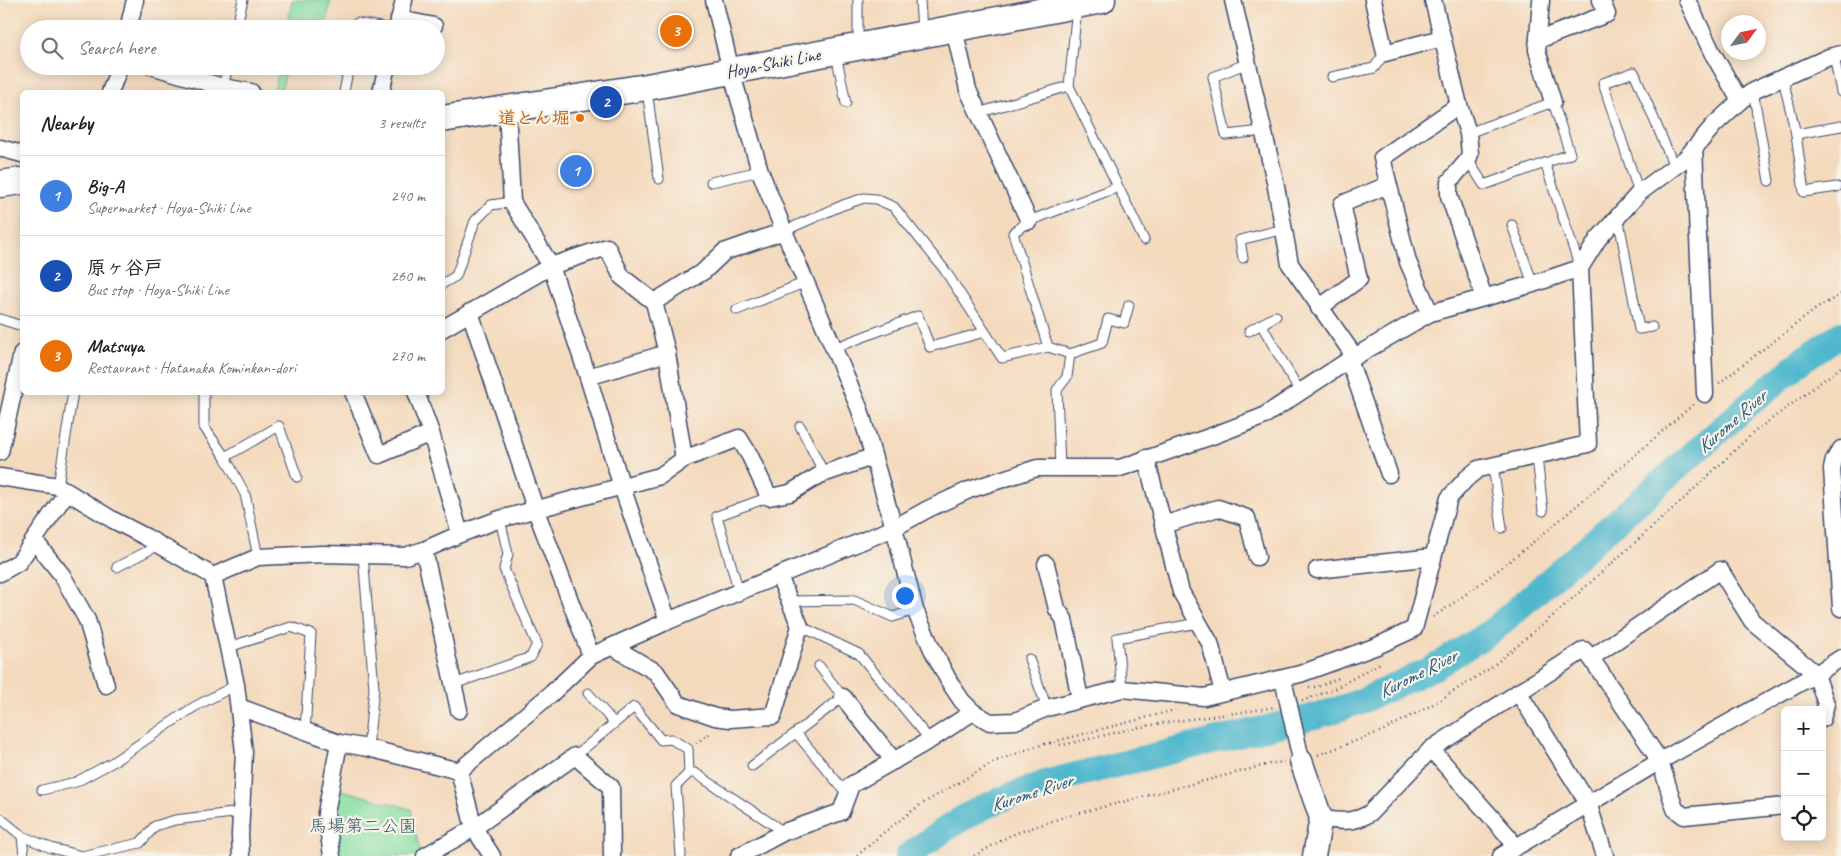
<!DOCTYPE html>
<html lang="en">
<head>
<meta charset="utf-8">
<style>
  body { margin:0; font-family:Caveat,"Klee One",sans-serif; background:#f2f2f2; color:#202124 }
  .controls { position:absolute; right:15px; bottom:15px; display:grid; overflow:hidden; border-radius:8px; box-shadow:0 2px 12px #0003 }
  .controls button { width:45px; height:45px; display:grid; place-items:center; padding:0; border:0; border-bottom:1px solid #e0e0e0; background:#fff; color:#202124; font:25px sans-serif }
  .compass { position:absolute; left:1721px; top:15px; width:45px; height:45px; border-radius:50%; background:#fff; box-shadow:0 2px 12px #0003; rotate:57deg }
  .you { position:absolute; left:904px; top:595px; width:18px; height:18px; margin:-12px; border:4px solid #fff; border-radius:50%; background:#1a73e8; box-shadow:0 0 0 8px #1a73e833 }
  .badge { display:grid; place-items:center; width:32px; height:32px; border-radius:50%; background:#1a73e8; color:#fff; font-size:16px; font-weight:700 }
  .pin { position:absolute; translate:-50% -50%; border:2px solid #fff; box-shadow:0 1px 5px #0006 }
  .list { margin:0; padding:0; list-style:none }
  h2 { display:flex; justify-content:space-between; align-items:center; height:65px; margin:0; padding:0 20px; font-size:21px }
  h2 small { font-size:16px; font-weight:400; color:#757577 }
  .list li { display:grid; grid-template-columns:32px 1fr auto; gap:15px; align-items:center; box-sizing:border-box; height:80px; padding:0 20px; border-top:1px solid #e0e0e0 }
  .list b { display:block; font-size:19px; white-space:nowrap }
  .list p { margin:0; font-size:16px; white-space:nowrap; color:#757577 }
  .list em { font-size:16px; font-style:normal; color:#757577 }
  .icon { flex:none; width:28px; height:28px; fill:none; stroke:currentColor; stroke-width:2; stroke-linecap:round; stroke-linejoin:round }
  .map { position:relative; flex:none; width:1841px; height:856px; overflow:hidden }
  .search { position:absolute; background:#fff; box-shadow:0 2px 12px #0003; left:20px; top:20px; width:425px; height:55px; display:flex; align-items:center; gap:12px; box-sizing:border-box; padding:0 18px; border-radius:28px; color:#757577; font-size:19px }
  .panel { position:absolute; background:#fff; box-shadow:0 2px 12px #0003; left:20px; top:90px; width:425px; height:305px; border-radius:8px }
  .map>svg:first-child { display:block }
  .green { fill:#85dea2; stroke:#508680 }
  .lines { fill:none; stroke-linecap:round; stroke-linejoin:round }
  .river { stroke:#4fb8cd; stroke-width:26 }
  .lane-casing { stroke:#3c496c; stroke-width:11 }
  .street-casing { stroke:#3c496c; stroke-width:19 }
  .secondary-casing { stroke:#3c496c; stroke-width:25 }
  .primary-casing { stroke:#3c496c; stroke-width:29 }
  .path { stroke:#3c496c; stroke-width:2.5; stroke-dasharray:1 4; stroke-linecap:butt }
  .lane { stroke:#fff; stroke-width:9 }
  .street { stroke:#fff; stroke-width:16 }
  .secondary { stroke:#fff; stroke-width:22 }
  .primary { stroke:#fff; stroke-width:26 }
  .street-bridge-casing { stroke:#3c496c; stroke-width:19; stroke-linecap:butt }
  .street-bridge { stroke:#fff; stroke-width:16 }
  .food-dot { fill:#e8710a; stroke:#f7f3e8; stroke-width:2 }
  .labels { text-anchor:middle; stroke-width:4.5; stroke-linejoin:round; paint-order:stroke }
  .street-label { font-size:18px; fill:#1b2f5e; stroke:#f7f3e8 }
  .food-label { font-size:18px; font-weight:bold; fill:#c56008; stroke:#f7f3e8; text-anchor:end }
  .park-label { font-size:18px; fill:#365b6f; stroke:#f7f3e8 }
  .water-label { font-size:19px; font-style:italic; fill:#2b587f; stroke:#f7f3e8 }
</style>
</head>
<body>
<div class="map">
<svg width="1841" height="856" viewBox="0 0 1841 856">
  <rect width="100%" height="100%" fill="#f7f3e8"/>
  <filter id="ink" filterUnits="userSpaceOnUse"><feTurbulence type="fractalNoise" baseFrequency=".02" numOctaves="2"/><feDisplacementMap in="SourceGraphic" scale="10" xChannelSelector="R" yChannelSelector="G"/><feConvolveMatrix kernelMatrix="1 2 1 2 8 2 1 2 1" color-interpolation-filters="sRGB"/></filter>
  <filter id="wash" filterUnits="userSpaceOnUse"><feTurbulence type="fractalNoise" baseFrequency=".0096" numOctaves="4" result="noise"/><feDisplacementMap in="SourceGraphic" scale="20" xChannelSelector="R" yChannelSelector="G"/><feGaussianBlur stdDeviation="1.12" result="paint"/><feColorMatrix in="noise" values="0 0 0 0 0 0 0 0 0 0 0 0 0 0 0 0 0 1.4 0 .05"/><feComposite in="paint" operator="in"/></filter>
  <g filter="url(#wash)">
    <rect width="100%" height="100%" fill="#f4dabd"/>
    <g class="green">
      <path d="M292 0H331L325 29H287Z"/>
      <path d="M279 66H287L281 92 274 91Z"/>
      <path d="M334 788 411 809 420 853 412 856H336L331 812Z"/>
    </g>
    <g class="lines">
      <path class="river" d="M908 856C932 838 958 819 986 806 1007 796 1029 789 1051 781L1327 713 1364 700 1435 667 1492 631 1753 401 1804 359 1841 334"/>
    </g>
  </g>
  <g filter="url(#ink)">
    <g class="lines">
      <defs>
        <g id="lane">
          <path d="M920 0 922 31"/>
          <path d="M1077 7 1069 86 1144 240"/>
          <path d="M236 29 243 0"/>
          <path d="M356 29 357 23 391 29"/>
          <path d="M858 45V0"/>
          <path d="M836 54 846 103"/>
          <path d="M1834 56 1841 92"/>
          <path d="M1248 63 1213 77 1226 135 1263 131"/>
          <path d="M1332 77 1374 68 1385 53"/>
          <path d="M1783 79 1796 134 1841 126"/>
          <path d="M223 87 228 66"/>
          <path d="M647 90 659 179"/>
          <path d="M1753 91 1769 181"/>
          <path d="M344 92 349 66"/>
          <path d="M978 113 1069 86"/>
          <path d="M1468 133 1553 102 1570 154 1484 185 1468 160"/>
          <path d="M1796 134 1804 192 1837 187"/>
          <path d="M1545 163 1580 268"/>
          <path d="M711 182 760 171"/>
          <path d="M1639 193 1603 83 1634 72 1674 166"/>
          <path d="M1618 216 1639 329 1652 327"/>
          <path d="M1512 225 1533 284"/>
          <path d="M784 231 843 205 864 198 876 199 894 207 944 269 1002 358 1048 347"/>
          <path d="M1243 258 1240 240 1284 229"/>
          <path d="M442 284 456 276 475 221 491 205 512 202"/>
          <path d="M737 310 806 282"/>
          <path d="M0 319 22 326"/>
          <path d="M1261 324 1300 392"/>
          <path d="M1249 331 1276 316"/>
          <path d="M834 348 918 316 930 347 985 332"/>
          <path d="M1070 354 1102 343 1108 319 1124 323 1129 305"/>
          <path d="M204 392V427L225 457 245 494 258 557"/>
          <path d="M800 426 824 473"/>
          <path d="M225 457 279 426 297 477"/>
          <path d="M1537 457 1543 511"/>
          <path d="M1493 466 1502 528"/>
          <path d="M1060 468 1057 390 1067 377 1070 354 1048 347 1013 233 1029 221 1118 187"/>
          <path d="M58 486 73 392"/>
          <path d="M363 555 374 688 368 748"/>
          <path d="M117 567 159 545"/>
          <path d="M739 592 717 516 769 497"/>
          <path d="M790 601 854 600 893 617 915 610"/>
          <path d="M800 626 859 654 930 740"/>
          <path d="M229 647 291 627 311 634 305 732"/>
          <path d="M1029 659 1047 708"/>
          <path d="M454 684 531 657 537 644 504 569 508 554 500 519"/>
          <path d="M1122 689 1117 638 1198 623"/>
          <path d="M588 693 614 723"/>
          <path d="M796 733 848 795"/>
          <path d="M575 756 634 707 661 740 671 739 688 749 689 773"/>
          <path d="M752 766 843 697 819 666"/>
          <path d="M689 773H695L784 832"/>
          <path d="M42 790 76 782 113 762 194 707 236 685"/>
          <path d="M0 818 22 836 51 848 82 856 140 843 155 826 175 820 241 812"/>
          <path d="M22 836 24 856"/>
          <path d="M681 856 676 786 689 773"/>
        </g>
        <g id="street">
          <path d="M714 0 731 71 760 171 784 231 860 410 894 528 928 509 969 490 1037 468H1120L1212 436 1262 417 1349 360 1430 313 1533 284 1580 268"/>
          <path d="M1233 0 1275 181 1290 264 1355 357"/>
          <path d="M1373 0 1385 53 1442 38"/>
          <path d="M1433 0 1459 105 1468 133 1470 154 1468 160 1449 182V196L1484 297"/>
          <path d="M1541 0 1537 50 1553 102"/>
          <path d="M1687 0 1712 52 1740 101"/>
          <path d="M399 19 434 26"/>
          <path d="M954 28 968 90 1029 221"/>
          <path d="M128 29 135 0"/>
          <path d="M397 29 404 0"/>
          <path d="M1538 40 1607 14 1601 0"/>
          <path d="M151 66 223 87 251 92"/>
          <path d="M110 92 120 66"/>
          <path d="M381 92 387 66"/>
          <path d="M507 109 512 202 551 266 588 377 622 487 668 621"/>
          <path d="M0 148 22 154"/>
          <path d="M1694 148 1705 394"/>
          <path d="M654 302 704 271 724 252 784 231"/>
          <path d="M1319 308 1359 279 1342 204 1388 185"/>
          <path d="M470 312 535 508 591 656"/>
          <path d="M1430 313 1408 262 1382 158 1459 105"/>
          <path d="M442 329 551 266 607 247 622 277 654 302 667 353 684 459"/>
          <path d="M1349 360 1389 474"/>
          <path d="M588 377 667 353"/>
          <path d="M353 392 379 455 431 433"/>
          <path d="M416 392 431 433 460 534"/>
          <path d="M1841 449 1834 460 1832 469 1841 608"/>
          <path d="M0 452 22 353"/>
          <path d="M1146 458 1181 592 1210 643 1223 692"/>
          <path d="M0 477 58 486 113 520 146 537 213 576 236 685 244 752 240 835 241 856"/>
          <path d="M1163 525 1218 508 1247 518 1257 557"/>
          <path d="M34 540 62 575 87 620 106 685"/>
          <path d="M424 550 459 710"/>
          <path d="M1046 564 1057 609 1064 619 1080 699"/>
          <path d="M1317 570 1433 557"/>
          <path d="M0 573 19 562 67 492"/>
          <path d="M213 576 258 557 322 554 405 556 424 550 460 534 500 519 660 476 684 459 739 438 750 456 769 497 790 493 820 475 872 457"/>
          <path d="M613 647 656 672 678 704 715 717 730 719 773 716 800 626 779 576"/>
          <path d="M1518 692 1588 803 1605 856"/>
          <path d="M843 697 894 761"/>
          <path d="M239 707 339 743 368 748 459 771"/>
          <path d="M1431 749 1509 837 1513 848"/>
          <path d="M459 771 552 693 591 656 668 621 894 528 915 610 932 649 950 683 962 701 973 712 990 722 1015 721 1047 708 1122 689 1204 697 1300 674 1377 646 1414 629 1449 498 1466 479 1478 469 1588 444 1580 268 1598 239 1639 193 1686 158 1714 125 1740 101 1753 91 1829 57 1841 54"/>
          <path d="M459 771 474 828 492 856"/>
          <path d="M1785 806 1684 816 1675 809 1660 761 1591 658 1720 570 1752 621 1816 674 1826 704 1822 719"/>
          <path d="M1321 818C1339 822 1355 823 1370 813L1431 749 1584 650 1591 658"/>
          <path d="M332 856 326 813 339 743"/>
          <path d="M425 856 474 828 575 756 611 787 612 856"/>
          <path d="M739 856 784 832 841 812 851 785 930 740 973 712"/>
          <path d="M1501 856 1660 761 1816 674 1841 658"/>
        </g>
        <path id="secondary" d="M1301 761 1321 818 1314 856"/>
        <g id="primary">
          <path d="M442 119 647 87 1102 0"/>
          <path d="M0 184 22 181"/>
        </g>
      </defs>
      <use href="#lane" class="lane-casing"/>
      <use href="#street" class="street-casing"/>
      <use href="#secondary" class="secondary-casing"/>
      <use href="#primary" class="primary-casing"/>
      <g class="path">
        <path d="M1719 383 1816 309 1841 294"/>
        <path d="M1433 617C1526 555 1608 477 1694 404"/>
        <path d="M1309 687H1317L1341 677"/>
        <path d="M1302 701 1334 689 1382 662"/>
        <path d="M696 743 712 732"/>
        <path d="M1050 743 1062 745C1092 739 1122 730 1152 725 1193 718 1234 714 1275 707"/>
        <path d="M1318 755 1382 731 1430 706 1489 669 1554 615 1688 495 1753 433 1841 367"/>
        <path d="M857 856 883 833 920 805 996 761 1034 747 1175 710"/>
        <path d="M974 856 1011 835 1064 817 1274 763 1284 762"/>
      </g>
      <use href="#lane" class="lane"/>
      <use href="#street" class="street"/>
      <use href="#secondary" class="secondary"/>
      <use href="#primary" class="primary"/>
      <defs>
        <path id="street-bridge" d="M1285 688 1300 755"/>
      </defs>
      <use href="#street-bridge" class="street-bridge-casing"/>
      <use href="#street-bridge" class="street-bridge"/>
    </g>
  </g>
  <circle class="food-dot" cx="580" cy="118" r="5"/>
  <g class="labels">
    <g class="street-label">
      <text transform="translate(773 63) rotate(-11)" y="6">Hoya-Shiki Line</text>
    </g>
    <g class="food-label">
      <text x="570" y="124">道とん堀</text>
    </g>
    <g class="park-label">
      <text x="363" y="832">馬場第二公園</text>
    </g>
    <g class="water-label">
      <text transform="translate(1731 421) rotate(-41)" y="7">Kurome River</text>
      <text transform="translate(1417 673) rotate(-27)" y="7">Kurome River</text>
      <text transform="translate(1031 792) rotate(-18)" y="7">Kurome River</text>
    </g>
  </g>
</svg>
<div class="controls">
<button>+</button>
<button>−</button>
<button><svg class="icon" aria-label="locate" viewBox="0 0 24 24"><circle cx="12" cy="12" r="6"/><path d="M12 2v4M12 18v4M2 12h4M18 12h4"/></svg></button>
</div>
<svg class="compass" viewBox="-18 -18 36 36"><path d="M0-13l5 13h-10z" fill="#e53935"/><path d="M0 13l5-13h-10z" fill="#757577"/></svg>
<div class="you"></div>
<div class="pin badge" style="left:576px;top:171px;background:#3f7fe0">1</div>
<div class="pin badge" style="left:606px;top:102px;background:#1a4fb4">2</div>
<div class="pin badge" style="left:676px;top:31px;background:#e8710a">3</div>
<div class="search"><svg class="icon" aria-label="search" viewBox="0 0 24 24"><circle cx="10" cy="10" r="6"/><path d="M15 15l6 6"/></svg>Search here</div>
<section class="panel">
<h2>Nearby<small>3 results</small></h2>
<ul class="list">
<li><span class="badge" style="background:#3f7fe0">1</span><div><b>Big-A</b><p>Supermarket · Hoya-Shiki Line</p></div><em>240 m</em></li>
<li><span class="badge" style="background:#1a4fb4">2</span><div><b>原ヶ谷戸</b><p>Bus stop · Hoya-Shiki Line</p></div><em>260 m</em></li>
<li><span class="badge" style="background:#e8710a">3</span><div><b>Matsuya</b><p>Restaurant · Hatanaka Kominkan-dori</p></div><em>270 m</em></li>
</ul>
</section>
</div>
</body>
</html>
